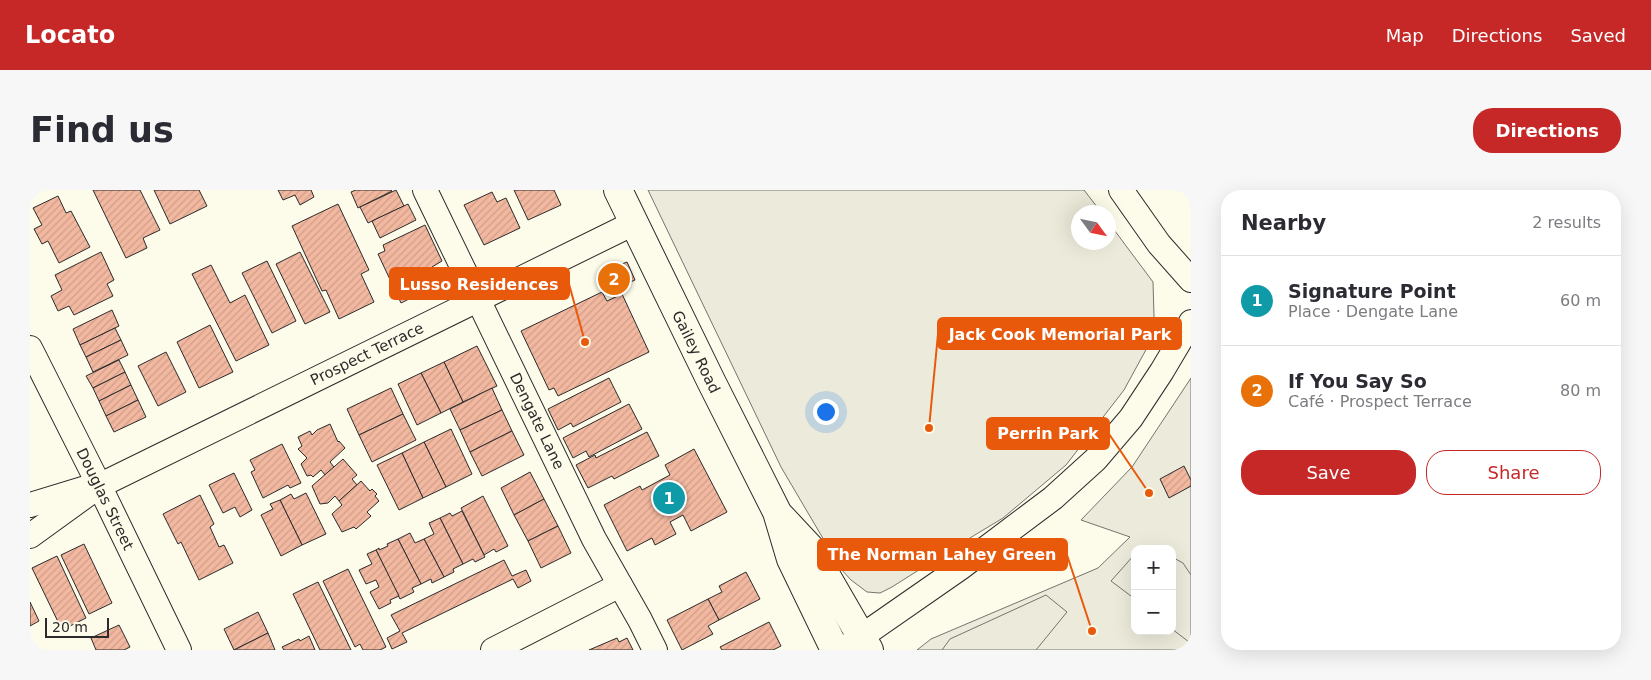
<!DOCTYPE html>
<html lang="en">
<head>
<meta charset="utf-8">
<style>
  body { margin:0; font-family:"DejaVu Sans",sans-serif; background:#f7f7f7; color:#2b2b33 }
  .controls { position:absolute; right:15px; bottom:15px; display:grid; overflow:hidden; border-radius:10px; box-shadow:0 5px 20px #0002 }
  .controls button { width:45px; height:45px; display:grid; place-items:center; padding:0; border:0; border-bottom:1px solid #e1e1e2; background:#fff; color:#2b2b33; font:25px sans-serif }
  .compass { position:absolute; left:1041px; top:15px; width:45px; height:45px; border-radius:50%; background:#fff; box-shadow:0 5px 20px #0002; rotate:123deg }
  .scale { position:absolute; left:15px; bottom:12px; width:64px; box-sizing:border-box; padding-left:5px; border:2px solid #2b2b2b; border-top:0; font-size:14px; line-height:18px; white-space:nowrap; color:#2b2b2b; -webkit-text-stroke:4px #fdfbea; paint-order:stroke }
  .you { position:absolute; left:795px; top:221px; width:18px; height:18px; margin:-12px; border:4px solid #fff; border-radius:50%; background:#1a73e8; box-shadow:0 0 0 8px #1a73e833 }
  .badge { display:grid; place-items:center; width:32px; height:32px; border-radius:50%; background:#c62828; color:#fff; font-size:16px; font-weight:700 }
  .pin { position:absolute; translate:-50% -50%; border:2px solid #fff; box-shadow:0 1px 5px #0006 }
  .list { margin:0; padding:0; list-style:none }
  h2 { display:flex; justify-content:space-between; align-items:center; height:65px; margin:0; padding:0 20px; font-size:21px }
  h2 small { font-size:16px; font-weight:400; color:#7c7c81 }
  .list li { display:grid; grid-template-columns:32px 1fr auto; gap:15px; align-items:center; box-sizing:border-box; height:90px; padding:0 20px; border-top:1px solid #e1e1e2 }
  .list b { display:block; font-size:19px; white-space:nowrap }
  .list p { margin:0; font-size:16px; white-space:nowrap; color:#7c7c81 }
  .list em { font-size:16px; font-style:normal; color:#7c7c81 }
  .actions { display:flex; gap:10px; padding:15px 20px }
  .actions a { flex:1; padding:11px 0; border:1px solid #c62828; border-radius:20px; text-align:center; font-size:18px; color:#c62828 }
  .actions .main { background:#c62828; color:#fff }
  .map { position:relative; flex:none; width:1161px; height:460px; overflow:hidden; border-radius:20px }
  header { display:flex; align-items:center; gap:30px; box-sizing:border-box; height:70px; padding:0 25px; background:#c62828; color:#fff }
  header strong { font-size:24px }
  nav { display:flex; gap:28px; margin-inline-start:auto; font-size:18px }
  .intro { display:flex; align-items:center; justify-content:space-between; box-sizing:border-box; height:120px; padding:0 30px }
  h1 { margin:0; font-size:35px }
  .button { padding:12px 22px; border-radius:20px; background:#c62828; color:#fff; font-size:18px; font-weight:700 }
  main { display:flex; gap:30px; padding:0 30px }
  aside { flex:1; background:#fff; border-radius:20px; box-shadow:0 5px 20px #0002 }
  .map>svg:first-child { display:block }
  .green { fill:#ecebdb; stroke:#74746e; fill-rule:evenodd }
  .parking { fill:#eceadb; stroke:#74746e }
  .building { fill:url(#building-hatch); stroke:#2b2b2b }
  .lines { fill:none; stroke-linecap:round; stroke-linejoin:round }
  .minor-casing { stroke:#2b2b2b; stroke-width:26 }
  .major-casing { stroke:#2b2b2b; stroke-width:30 }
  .minor { stroke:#fdfbea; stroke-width:24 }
  .major { stroke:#fdfbea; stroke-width:28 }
  .labels { text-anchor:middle; stroke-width:4; stroke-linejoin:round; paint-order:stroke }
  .street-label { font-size:15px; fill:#2b2b2b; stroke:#fdfbea }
  .leader { fill:none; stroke:#e8590c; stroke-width:2 }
  .callout-dot { fill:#e8590c; stroke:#fdfbea; stroke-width:2 }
  .callout { fill:#e8590c; stroke:#e8590c; stroke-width:2 }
  .callout-label { font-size:16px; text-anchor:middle; font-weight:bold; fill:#fff }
</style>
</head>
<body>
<header>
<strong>Locato</strong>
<nav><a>Map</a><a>Directions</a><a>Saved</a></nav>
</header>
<div class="intro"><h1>Find us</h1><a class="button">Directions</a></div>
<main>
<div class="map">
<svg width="1161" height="460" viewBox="0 0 1161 460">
  <defs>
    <pattern id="building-hatch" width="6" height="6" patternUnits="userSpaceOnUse" patternTransform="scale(1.25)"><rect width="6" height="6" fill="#f2b8a0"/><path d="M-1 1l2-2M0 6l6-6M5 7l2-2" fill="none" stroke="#d09e8a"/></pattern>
  </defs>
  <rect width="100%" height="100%" fill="#fdfbea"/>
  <g class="green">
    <path d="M618 0H1054L1071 22H1048V52H1078L1079 33 1123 92 1124 126 1123 140 1118 156 1094 200 1036 275 973 328 925 357 862 397 850 403 837 402 821 390 811 379 751 277Z"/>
    <path d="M1161 188V460H887L901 449 1068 378 1100 347 1051 330 1102 277ZM1105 359H1142V441H1105Z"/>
  </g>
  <g class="parking">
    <path d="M1105 364V409L1081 391Z"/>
    <path d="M1142 367 1153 373 1161 385V449L1159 452 1142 439Z"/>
    <path d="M1016 405 1037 422 1006 460H912L920 449Z"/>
  </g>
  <g class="building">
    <path d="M63 0H110L130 40 113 48 117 58 96 68Z"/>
    <path d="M124 0H169L177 16 140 34Z"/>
    <path d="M248 0H281L284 7 270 15 265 5 253 10Z"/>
    <path d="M326 0H361L362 1 328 18 321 2Z"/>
    <path d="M366 0 374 16 338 33 330 17Z"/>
    <path d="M484 0H524L531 15 498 30Z"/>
    <path d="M1154 0H1161V4L1158 6Z"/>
    <path d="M462 2 467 12 476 8 490 38 454 55 434 15Z"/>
    <path d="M28 6 36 23 41 21 60 57 29 73 18 51 12 54 4 39 12 35 3 18Z"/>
    <path d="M308 14 339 80 331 84 344 112 309 129 296 100 292 101 262 36Z"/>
    <path d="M378 14 386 30 350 48 342 31Z"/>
    <path d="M395 35 412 71 402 77 404 81 392 87 391 84 376 92 383 107 371 113 348 64 355 61 353 55Z"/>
    <path d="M71 62 84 90 77 94 83 106 44 125 39 116 28 121 21 106 32 100 25 85Z"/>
    <path d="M270 62 300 122 275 134 246 74Z"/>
    <path d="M237 71 266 131 242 143 212 83Z"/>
    <path d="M597 72 605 90 596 94 587 76Z"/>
    <path d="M181 75 200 113 215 105 239 155 206 171 162 84Z"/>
    <path d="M587 76 596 94 581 101 573 83Z"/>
    <path d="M572 102 577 111 592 104 619 162 528 206 524 198 519 200 491 141Z"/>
    <path d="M82 120 89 136 50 155 43 139Z"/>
    <path d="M180 135 203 182 169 198 147 152Z"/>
    <path d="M85 138 91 150 56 167 50 155Z"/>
    <path d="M91 150 98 165 63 182 56 167Z"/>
    <path d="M447 156 467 196 433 212 414 172Z"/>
    <path d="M136 162 156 202 128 216 108 176Z"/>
    <path d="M89 170 95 182 63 198 56 186Z"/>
    <path d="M414 172 433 212 411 223 391 183Z"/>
    <path d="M95 182 101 195 69 211 63 198Z"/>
    <path d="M391 183 411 223 387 235 368 194Z"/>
    <path d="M579 188 591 212 543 237 541 233 528 240 518 219Z"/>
    <path d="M101 195 108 210 76 226 69 211Z"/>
    <path d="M361 198 373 224 329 245 317 219Z"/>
    <path d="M462 198 472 220 430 240 420 219Z"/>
    <path d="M108 210 116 227 84 242 76 226Z"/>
    <path d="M599 214 612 239 559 267 556 261 543 268 533 248Z"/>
    <path d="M472 220 482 241 440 262 430 240Z"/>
    <path d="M373 224 386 250 342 272 329 245Z"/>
    <path d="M300 234 308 252 309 251 315 258 300 272 304 277 295 285 291 280 283 287 281 285 277 286 271 274 277 268 268 259 272 256 268 247 280 241 282 245 287 240Z"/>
    <path d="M421 239 442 284 416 297 394 252Z"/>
    <path d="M482 241 494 265 452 286 440 262Z"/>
    <path d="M617 242 629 266 584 289 582 286 558 298 546 275 565 265 566 268Z"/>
    <path d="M394 252 416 297 393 308 372 263Z"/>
    <path d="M252 254 271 293 260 298 258 295 233 308 221 282 225 280 220 270Z"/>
    <path d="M664 259 697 322 661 341 653 325 640 332 646 344 625 355 622 348 597 361 574 315 610 296 612 300 640 285 635 275Z"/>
    <path d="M372 263 393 308 369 320 347 275Z"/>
    <path d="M313 269 327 285 322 289 327 295 309 311 305 306 298 313 290 314 282 296Z"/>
    <path d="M1154 276 1161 290V296L1139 308 1130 289Z"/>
    <path d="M500 282 514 309 484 325 471 298Z"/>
    <path d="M204 283 222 320 210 327 205 317 193 323 179 295Z"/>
    <path d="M331 291 340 301 342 299 347 304 345 306 349 311 337 322 341 326 326 339 324 337 312 342 302 324 312 315 309 311Z"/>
    <path d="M276 303 296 344 272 355 250 310 261 304 264 309Z"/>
    <path d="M170 305 184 334 180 337 189 357 194 355 203 373 169 390 151 352 148 354 133 324Z"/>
    <path d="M453 306 478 356 466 362 464 359 454 365 431 318Z"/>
    <path d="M514 309 528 336 498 351 484 325Z"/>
    <path d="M250 310 272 355 251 366 231 325 243 319 240 314Z"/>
    <path d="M432 321 455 367 445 372 443 369 433 374 410 328 420 323 422 326Z"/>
    <path d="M410 328 433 374 423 379 424 382 414 387 394 349 404 344 399 333Z"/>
    <path d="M528 336 541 363 511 378 498 351Z"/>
    <path d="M380 343 385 353 394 349 414 387 402 393 401 389 391 394 368 349Z"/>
    <path d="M368 349 391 394 382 398 384 402 370 409 346 360 349 358V360L358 356 357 354Z"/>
    <path d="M54 354 82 413 59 424 31 365Z"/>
    <path d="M346 360 369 406 360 410 361 413 349 419 340 402 349 397 346 390 336 394 329 380 342 374 337 364Z"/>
    <path d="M27 366 56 428 32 440 2 378Z"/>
    <path d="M474 370 482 386 496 380 501 391 488 398 483 389 372 443 377 452 362 459 357 448 370 441 361 425Z"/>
    <path d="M318 379 356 457 350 460H333L330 454 325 457 293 391Z"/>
    <path d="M716 382 730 409 689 430 678 409 692 402 689 396Z"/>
    <path d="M288 392 321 460H290L263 404Z"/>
    <path d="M678 409 689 430 678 436 683 444 652 460 637 430Z"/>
    <path d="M0 412 9 431 0 436Z"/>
    <path d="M228 422 238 443 204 460 194 439Z"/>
    <path d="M739 432 751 456 743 460H692L690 457Z"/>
    <path d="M89 435 100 457 94 460H66L61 448Z"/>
    <path d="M238 443 245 460H204Z"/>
    <path d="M279 446 285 460H254L252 457 269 449 270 451Z"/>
    <path d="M587 448 589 452 597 448 603 460H559Z"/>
  </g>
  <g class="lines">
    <defs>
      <g id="minor">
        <path d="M395 0 564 349 610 430 625 460"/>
        <path d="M1091 0 1129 54 1161 90"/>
        <path d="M0 158 69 295 149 460"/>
        <path d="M0 315 79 291 604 33"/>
        <path d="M0 346 58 304"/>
        <path d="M463 460 590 395"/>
        <path d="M812 460 930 378 1023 308 1066 269 1101 228 1132 181 1161 132"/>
      </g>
      <g id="major">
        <path d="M588 0 681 191 747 322 761 369 805 460"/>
        <path d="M751 327 780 358 839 460"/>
      </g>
    </defs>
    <use href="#minor" class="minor-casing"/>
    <use href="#major" class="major-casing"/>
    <use href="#minor" class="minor"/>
    <use href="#major" class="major"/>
  </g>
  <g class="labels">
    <g class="street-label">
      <text transform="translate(666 162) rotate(64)" y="5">Gailey Road</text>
      <text transform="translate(337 164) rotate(-26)" y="5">Prospect Terrace</text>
      <text transform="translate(507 231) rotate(64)" y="5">Dengate Lane</text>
      <text transform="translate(75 309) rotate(64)" y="5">Douglas Street</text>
    </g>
  </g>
  <path class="leader" d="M555 152L539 94M899 238L908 144M1119 303L1079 244M1062 441L1037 365"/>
  <g class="callout-dot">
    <circle cx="555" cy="152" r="5"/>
    <circle cx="899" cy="238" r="5"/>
    <circle cx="1119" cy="303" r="5"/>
    <circle cx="1062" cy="441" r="5"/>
  </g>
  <g class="callout">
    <rect x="360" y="78" width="179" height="31" rx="5"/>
    <rect x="908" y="128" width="243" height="31" rx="5"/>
    <rect x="957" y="228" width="122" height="31" rx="5"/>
    <rect x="788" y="349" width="249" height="31" rx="5"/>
  </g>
  <g class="callout-label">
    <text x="449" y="100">Lusso Residences</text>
    <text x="1030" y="150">Jack Cook Memorial Park</text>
    <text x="1018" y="249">Perrin Park</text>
    <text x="912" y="370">The Norman Lahey Green</text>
  </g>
</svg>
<div class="controls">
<button>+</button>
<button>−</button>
</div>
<svg class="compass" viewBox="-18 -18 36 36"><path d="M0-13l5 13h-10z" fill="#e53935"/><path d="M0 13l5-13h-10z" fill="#7c7c81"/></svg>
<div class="scale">20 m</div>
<div class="you"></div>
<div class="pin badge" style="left:639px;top:308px;background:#0f9aa8">1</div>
<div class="pin badge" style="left:584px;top:89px;background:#e8710a">2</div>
</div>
<aside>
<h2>Nearby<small>2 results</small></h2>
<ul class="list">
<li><span class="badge" style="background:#0f9aa8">1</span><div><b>Signature Point</b><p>Place · Dengate Lane</p></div><em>60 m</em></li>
<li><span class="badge" style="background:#e8710a">2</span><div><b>If You Say So</b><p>Café · Prospect Terrace</p></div><em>80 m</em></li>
</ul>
<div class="actions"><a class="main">Save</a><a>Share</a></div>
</aside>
</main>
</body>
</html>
